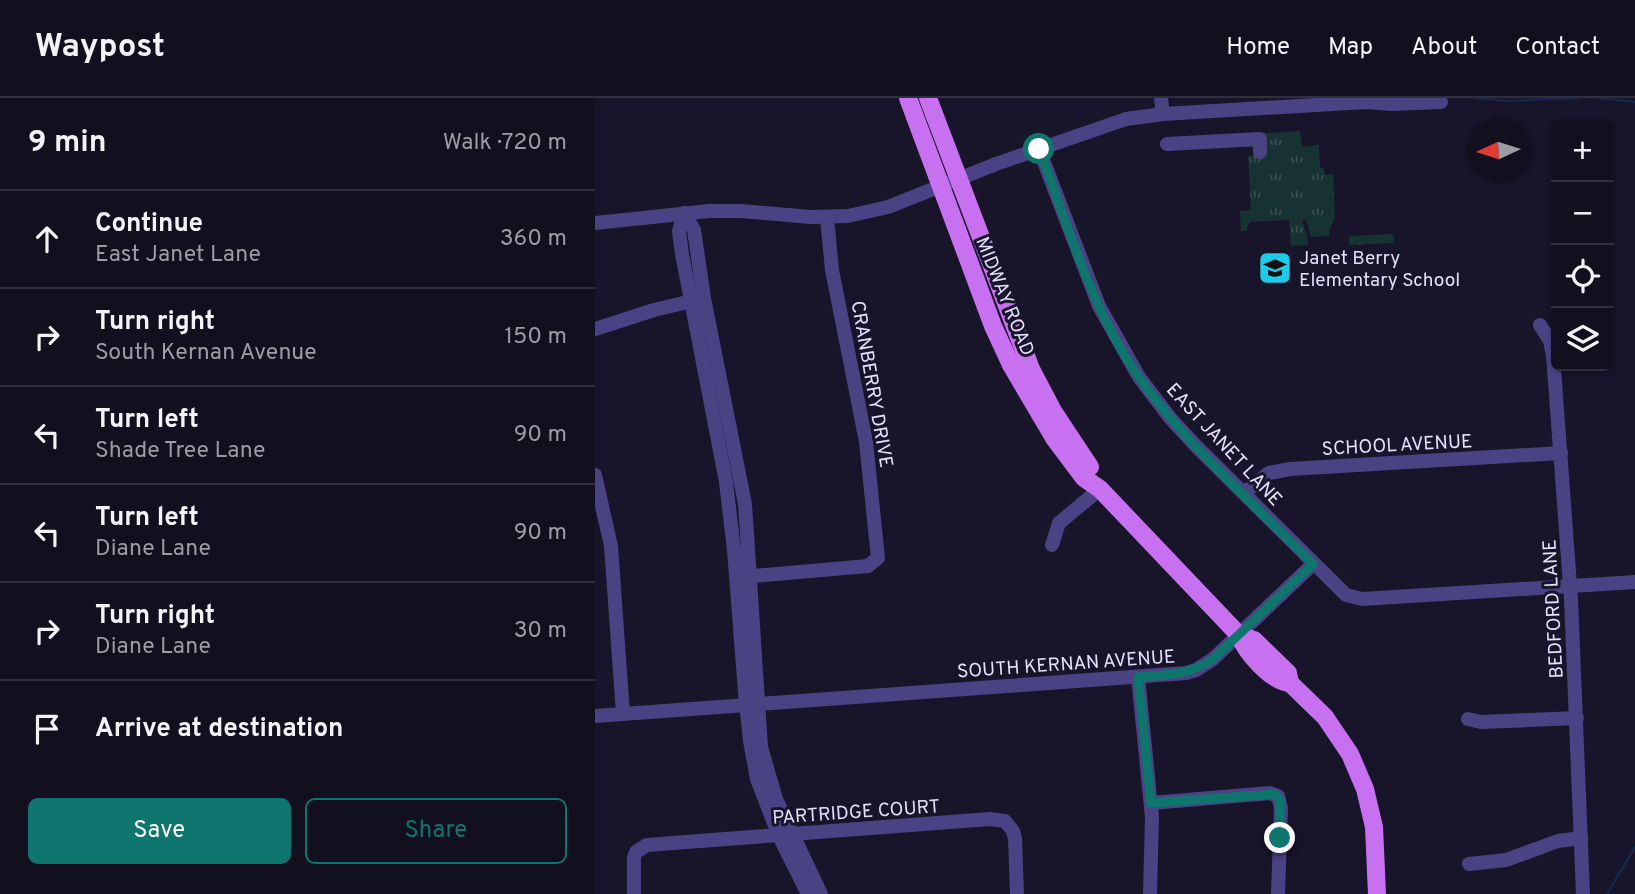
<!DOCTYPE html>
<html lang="en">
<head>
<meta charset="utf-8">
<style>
  body { margin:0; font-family:Overpass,sans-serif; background:#1f1d2c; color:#f1f3f6 }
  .controls { position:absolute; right:21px; top:21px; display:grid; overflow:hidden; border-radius:10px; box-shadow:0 2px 5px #0004 }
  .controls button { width:63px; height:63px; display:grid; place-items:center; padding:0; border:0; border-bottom:2px solid #312f3d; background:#120f1f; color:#f1f3f6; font:35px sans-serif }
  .compass { position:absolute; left:872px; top:21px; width:63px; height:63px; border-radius:50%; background:#120f1f; box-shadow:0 2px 5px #0004; rotate:266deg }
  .stop { position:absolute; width:21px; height:21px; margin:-16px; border:5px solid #0f766e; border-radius:50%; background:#fff }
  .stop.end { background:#0f766e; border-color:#fff; box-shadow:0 2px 7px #0008 }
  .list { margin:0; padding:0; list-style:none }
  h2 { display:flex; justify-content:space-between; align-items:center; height:91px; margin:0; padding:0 28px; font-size:30px }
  h2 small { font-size:23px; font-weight:400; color:#9c9ca4 }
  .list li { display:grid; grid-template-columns:46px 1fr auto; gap:21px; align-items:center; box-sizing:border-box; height:98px; padding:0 28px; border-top:2px solid #312f3d }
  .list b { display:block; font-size:26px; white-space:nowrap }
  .list p { margin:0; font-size:23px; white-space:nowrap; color:#9c9ca4 }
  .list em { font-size:23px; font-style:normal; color:#9c9ca4 }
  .actions { display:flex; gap:14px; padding:21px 28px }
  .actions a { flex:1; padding:16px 0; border:2px solid #0f766e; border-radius:10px; text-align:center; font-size:24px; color:#0f766e }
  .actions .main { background:#0f766e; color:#fff }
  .icon { flex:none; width:38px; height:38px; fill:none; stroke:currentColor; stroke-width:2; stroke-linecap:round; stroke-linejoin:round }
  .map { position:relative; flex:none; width:1040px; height:796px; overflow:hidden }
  header { display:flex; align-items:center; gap:42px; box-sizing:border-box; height:98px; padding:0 35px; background:#120f1f; border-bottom:2px solid #312f3d }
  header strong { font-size:33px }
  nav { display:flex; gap:38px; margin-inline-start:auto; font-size:24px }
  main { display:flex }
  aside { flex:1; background:#120f1f }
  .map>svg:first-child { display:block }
  .grass { fill:url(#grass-tufts) }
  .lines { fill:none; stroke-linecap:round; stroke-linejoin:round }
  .stream { stroke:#15274c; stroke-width:2.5 }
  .minor { stroke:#494383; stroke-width:14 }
  .major { stroke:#c771f0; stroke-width:18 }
  .route { stroke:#0f766e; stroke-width:9 }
  .labels { text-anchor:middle; stroke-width:6; stroke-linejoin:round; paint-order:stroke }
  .poi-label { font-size:19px; fill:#e3dffc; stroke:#181429; text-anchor:start }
  .street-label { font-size:19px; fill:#e3dffc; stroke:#181429 }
</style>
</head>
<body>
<header>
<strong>Waypost</strong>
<nav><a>Home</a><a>Map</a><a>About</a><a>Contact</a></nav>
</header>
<main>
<aside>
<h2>9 min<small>Walk · 720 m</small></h2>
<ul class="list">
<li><svg class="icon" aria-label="ahead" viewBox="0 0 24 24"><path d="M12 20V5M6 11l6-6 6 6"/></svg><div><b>Continue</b><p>East Janet Lane</p></div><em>360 m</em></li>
<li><svg class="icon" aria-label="right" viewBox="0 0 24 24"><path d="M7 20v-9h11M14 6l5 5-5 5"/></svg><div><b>Turn right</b><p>South Kernan Avenue</p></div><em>150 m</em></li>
<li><svg class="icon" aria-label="left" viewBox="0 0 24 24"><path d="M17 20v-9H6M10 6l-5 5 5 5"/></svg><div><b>Turn left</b><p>Shade Tree Lane</p></div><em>90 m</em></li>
<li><svg class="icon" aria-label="left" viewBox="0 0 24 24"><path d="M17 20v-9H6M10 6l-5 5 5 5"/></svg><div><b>Turn left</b><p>Diane Lane</p></div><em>90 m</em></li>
<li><svg class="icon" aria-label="right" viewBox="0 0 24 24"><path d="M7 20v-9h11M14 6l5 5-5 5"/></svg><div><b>Turn right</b><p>Diane Lane</p></div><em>30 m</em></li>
<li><svg class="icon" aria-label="arrive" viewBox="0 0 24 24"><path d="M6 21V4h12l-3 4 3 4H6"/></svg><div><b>Arrive at destination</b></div></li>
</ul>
<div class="actions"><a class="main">Save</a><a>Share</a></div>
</aside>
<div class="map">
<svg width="1040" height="796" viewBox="0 0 1040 796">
  <defs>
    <pattern id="grass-tufts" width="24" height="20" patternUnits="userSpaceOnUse" patternTransform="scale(1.75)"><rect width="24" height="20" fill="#173232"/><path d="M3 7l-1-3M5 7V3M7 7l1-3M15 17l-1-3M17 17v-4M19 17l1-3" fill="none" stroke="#394f51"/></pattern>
  </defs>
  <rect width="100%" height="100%" fill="#181429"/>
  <g class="grass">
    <path d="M705 33 707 49 724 47 725 70H729L730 77 738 76 740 120 734 133 735 138 716 139 711 122H707L712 137 713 147 696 148 694 122 655 124 651 133H646L645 113 656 112 653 58 660 57V45L652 36Z"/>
    <path d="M798 136 799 145 754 147V138Z"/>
  </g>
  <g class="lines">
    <g class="stream">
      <path d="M881 0 913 3 983 0"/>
      <path d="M1005 0 1040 4"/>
      <path d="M1012 796 1040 749"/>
    </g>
    <g class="minor">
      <path d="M566 0 568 16"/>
      <path d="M572 46 665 41V54"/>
      <path d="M444 51 504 208 544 279 576 321 601 348 751 497 767 501 1040 484"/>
      <path d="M89 115 99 132 109 200 150 406 166 649 181 701 226 796"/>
      <path d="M89 115 84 133 87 156 131 384 139 452 150 594 155 643 162 681 184 738 213 796"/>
      <path d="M0 125 114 113H146L216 119 253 118 293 109 401 66 531 21 568 16 772 4 797 6 846 4"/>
      <path d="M945 227 955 243 958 257 976 501 988 796"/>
      <path d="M0 231 59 212 101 202"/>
      <path d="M0 377 16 448 28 616"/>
      <path d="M649 395 674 375 695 371 966 355"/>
      <path d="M457 447 464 425 505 391"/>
      <path d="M146 479 273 468 283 460 271 344 237 172 232 120"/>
      <path d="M543 579 557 719 555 796"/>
      <path d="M0 618 591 575 601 572 618 561 718 466"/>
      <path d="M873 621 886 624 982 620"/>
      <path d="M556 705 675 695 683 698 686 710 683 796"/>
      <path d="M874 766 911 762 963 743 986 740"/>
      <path d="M39 796V759L41 754 52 747 395 721 410 723 418 733 420 740 422 796"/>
    </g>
    <g class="major">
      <path d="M313 0 398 228 416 267 459 340 489 380 505 391 644 537C651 554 675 583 695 585"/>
      <path d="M333 0 436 271 458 313 495 369"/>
      <path d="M644 537 659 542 693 575 695 585 730 619 755 656 770 691 779 729 782 796"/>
    </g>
  </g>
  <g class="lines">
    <path class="route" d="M444 51C470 118 490 190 527 253 574 332 653 400 718 466L618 561C594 577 571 577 543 579L556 705 680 696 685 702V740"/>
  </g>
  <defs>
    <symbol id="school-square" viewBox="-11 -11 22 22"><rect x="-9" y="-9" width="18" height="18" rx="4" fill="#1ecae8" stroke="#181429"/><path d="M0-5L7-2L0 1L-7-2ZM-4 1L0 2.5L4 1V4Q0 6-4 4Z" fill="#111"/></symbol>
  </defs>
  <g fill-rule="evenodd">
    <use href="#school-square" x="661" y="151" width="38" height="38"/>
  </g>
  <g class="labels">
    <g class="poi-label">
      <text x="704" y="166">Janet Berry<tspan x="704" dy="22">Elementary School</tspan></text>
    </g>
    <g class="street-label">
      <text transform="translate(411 198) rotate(68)" y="7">MIDWAY ROAD</text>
      <text transform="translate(278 286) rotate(80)" y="7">CRANBERRY DRIVE</text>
      <text transform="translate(630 346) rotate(47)" y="7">EAST JANET LANE</text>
      <text transform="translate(802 346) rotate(-3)" y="7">SCHOOL AVENUE</text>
      <text transform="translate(957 511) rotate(-93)" y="7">BEDFORD LANE</text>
      <text transform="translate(471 565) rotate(-4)" y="7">SOUTH KERNAN AVENUE</text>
      <text transform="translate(261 713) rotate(-4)" y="7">PARTRIDGE COURT</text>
    </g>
  </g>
</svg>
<div class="controls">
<button>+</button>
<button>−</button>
<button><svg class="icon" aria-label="locate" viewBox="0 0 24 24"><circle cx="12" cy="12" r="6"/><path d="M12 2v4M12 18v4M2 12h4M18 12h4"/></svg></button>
<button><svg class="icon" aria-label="layers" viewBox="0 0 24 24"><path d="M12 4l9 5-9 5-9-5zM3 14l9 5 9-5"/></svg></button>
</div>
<svg class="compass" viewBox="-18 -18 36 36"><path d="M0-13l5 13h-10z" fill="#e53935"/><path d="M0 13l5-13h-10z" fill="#9c9ca4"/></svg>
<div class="stop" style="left:444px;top:51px"></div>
<div class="stop end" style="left:685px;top:740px"></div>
</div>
</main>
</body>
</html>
